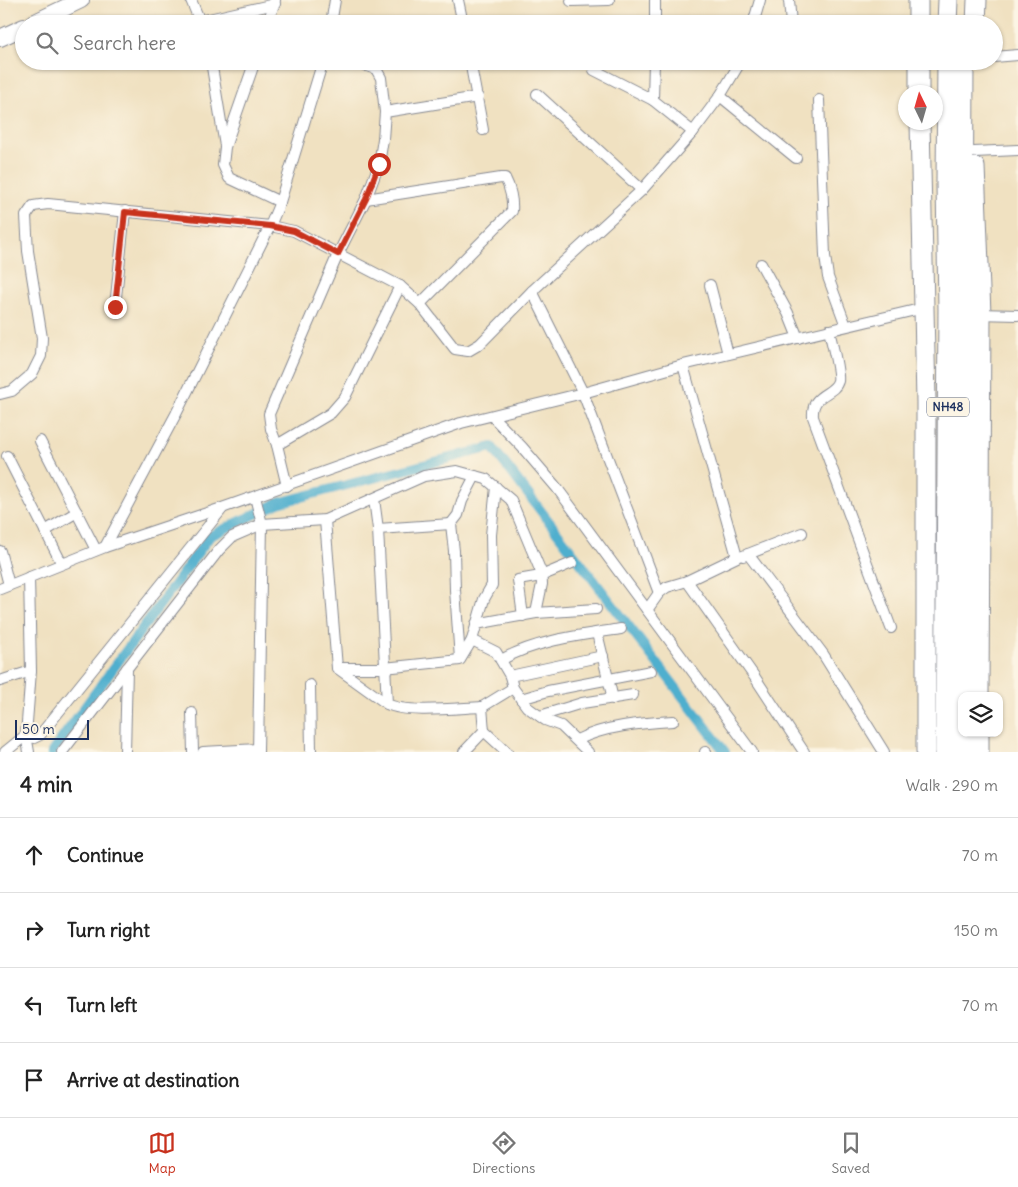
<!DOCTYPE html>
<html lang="en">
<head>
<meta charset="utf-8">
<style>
  body { margin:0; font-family:Delius,sans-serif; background:#f2f2f2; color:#222 }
  .controls { position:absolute; right:15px; bottom:15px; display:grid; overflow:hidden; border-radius:10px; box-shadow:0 1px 4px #0004 }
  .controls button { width:45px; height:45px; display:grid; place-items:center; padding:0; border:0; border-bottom:1px solid #e0e0e0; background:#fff; color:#222; font:25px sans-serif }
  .compass { position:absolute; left:898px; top:85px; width:45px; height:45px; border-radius:50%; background:#fff; box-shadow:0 1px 4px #0004; rotate:355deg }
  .scale { position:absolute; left:15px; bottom:12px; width:74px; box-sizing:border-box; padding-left:5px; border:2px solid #1b2f5e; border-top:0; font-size:14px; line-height:18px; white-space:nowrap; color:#1b2f5e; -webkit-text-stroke:4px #fcf5e5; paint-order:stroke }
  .stop { position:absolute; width:15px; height:15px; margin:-11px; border:4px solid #c8321e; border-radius:50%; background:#fff }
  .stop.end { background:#c8321e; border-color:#fff; box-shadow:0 1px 5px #0008 }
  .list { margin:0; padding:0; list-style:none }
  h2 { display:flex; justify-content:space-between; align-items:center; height:65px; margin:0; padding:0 20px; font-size:21px }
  h2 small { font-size:16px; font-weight:400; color:#767676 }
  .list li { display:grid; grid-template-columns:32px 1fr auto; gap:15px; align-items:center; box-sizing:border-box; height:75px; padding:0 20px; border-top:1px solid #e0e0e0 }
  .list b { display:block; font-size:19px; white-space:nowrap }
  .list em { font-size:16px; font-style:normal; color:#767676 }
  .icon { flex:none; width:28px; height:28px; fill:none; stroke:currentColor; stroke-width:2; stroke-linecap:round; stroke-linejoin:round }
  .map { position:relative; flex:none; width:1018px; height:752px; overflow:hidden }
  .search { position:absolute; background:#fff; box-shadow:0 1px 4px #0004; left:15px; right:15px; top:15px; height:55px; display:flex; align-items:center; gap:12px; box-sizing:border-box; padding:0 18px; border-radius:28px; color:#767676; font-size:19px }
  .sheet { height:365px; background:#fff }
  nav { display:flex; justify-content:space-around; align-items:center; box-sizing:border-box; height:70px; border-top:1px solid #e0e0e0; background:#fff; font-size:14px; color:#767676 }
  nav a { display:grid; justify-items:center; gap:2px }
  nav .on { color:#c8321e }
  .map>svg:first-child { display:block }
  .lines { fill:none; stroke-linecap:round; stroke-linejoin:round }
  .canal { stroke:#4fafce; stroke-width:10 }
  .street-casing { stroke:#868890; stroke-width:12 }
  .primary-casing { stroke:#868890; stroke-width:18 }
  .highway-casing { stroke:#868890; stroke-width:21 }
  .street { stroke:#fff; stroke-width:10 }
  .primary { stroke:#fff; stroke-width:16 }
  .highway { stroke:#fff; stroke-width:19 }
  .route { stroke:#c8321e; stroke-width:6 }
  .labels { text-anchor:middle; stroke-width:4; stroke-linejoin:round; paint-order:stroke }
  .shield { fill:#fcf5e5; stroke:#5e6a86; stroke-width:1 }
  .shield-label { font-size:12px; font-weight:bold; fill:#1b2f5e }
</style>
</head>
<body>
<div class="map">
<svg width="1018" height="752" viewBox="0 0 1018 752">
  <rect width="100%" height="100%" fill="#fcf5e5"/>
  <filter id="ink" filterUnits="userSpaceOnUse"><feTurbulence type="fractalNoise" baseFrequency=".02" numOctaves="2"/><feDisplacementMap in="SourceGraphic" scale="10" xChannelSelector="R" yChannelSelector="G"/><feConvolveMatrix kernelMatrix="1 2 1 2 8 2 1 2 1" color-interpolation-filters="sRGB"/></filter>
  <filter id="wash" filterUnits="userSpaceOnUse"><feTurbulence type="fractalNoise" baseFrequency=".0096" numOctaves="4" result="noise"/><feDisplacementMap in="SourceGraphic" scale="20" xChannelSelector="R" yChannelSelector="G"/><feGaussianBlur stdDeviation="1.12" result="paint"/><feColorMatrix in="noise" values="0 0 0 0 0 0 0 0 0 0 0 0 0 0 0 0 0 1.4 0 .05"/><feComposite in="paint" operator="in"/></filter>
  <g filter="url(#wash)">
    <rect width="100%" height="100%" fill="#f0e1c1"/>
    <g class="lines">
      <path class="canal" d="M52 752 210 536 278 503 492 447 725 752"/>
    </g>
  </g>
  <g filter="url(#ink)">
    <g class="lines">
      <defs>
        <g id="street">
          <path d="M191 0 201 24"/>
          <path d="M458 0 463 24"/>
          <path d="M789 0 791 24"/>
          <path d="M571 1 609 0"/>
          <path d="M200 21 275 4"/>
          <path d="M268 24 275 0"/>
          <path d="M331 24 335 0"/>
          <path d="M655 24V0"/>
          <path d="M753 24 760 0"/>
          <path d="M994 57 1018 55"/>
          <path d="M211 61 225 146"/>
          <path d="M255 61 225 147 223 165 229 178 280 202"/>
          <path d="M323 61 280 202 270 226 294 231 400 286 420 304 455 349 468 351 480 344 532 291 642 190 693 132 720 96 741 61"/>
          <path d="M353 61 376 69 381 78 385 112"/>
          <path d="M470 61 483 130"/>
          <path d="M594 70 653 100 693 132"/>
          <path d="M537 94 642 190"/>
          <path d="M720 96 796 158"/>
          <path d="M653 100 654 61"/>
          <path d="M819 100 825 256 828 277 846 326"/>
          <path d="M974 152 1018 150"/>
          <path d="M366 199 501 178H505C510 187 513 201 512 211L420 304"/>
          <path d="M761 264 788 313 798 338"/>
          <path d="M710 285 728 354"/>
          <path d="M532 291 583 393 659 593 667 587 687 581 737 557 683 365"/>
          <path d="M115 307 125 211"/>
          <path d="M977 314 1018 315"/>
          <path d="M829 330C831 340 840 373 838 381 834 396 811 392 813 417L891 628"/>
          <path d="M0 394 12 391 32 374 41 356 42 338 28 251 26 216 33 206 48 204 270 226 176 414 105 547"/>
          <path d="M492 416 522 447 557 488 752 752"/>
          <path d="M40 441 96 550"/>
          <path d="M277 445 271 429 269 414 338 254 366 199 379 164 383 139 385 112 478 97"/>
          <path d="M7 456 62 564"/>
          <path d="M287 486 277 445 331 413 345 397 400 286"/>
          <path d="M255 497 262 524 258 752"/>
          <path d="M374 499 378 529 387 704C407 714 457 708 482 707"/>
          <path d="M325 520 337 668 387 704"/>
          <path d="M378 529 451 524"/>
          <path d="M45 531 77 512"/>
          <path d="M0 551 9 585"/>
          <path d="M748 554 823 654 884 752"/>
          <path d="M743 556 802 533"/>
          <path d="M687 581 754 676 804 752"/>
          <path d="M0 589 105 547 222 508 461 423 583 393 683 365 924 308 928 309"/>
          <path d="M647 610 659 593"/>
          <path d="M523 616 518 580 541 576 572 563"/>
          <path d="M476 624 536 613 596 609"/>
          <path d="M597 633 613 699"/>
          <path d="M472 640 484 599 492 585 491 535 496 487"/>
          <path d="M460 659 455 590 454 551 451 524 458 515 462 501 475 476"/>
          <path d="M501 660C537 640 581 635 621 629"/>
          <path d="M337 668H384L460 660 472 640 496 652 510 676 513 688 527 707 545 720 561 726 588 752"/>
          <path d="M510 676 603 656"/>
          <path d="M0 681 31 671"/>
          <path d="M310 685 311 752"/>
          <path d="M521 699 548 691 651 671"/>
          <path d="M192 713 193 752"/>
          <path d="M540 716 582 703 633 695"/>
          <path d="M484 731 507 752"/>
          <path d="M577 740C604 726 642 723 673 721"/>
          <path d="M5 752 26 735 34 738 40 735 222 509"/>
          <path d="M29 752 26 735 31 671 29 577"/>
          <path d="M62 752 219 550 232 537 262 524 325 520 424 476 457 471 486 479 511 500 541 572 542 584 536 613"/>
          <path d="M125 752 127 668"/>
          <path d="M203 752 258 749"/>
          <path d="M464 752 484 731 482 707 513 688"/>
          <path d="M705 752H706"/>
        </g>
        <g id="primary">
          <path d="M31 24 81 0"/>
          <path d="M0 38 24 27"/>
        </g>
        <g id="highway">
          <path d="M918 0V24"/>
          <path d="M947 24 948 0"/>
          <path d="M976 24 977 0"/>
          <path d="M919 61V92"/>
          <path d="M920 122 926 402V752"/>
          <path d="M975 167 981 314 979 696"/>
          <path d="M945 752 948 309 946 183 947 61"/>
          <path d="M961 752 964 61"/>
          <path d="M979 752V733"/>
        </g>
      </defs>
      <use href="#street" class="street-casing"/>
      <use href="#primary" class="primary-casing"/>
      <use href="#highway" class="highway-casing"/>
      <use href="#street" class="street"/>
      <use href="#primary" class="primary"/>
      <use href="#highway" class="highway"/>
    </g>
  </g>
  <g class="lines" filter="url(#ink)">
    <path class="route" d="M115 307 125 212 270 226 294 231 338 254 366 199 379 164"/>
  </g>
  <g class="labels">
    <rect class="shield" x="927" y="397.5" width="42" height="19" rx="4"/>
    <g class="shield-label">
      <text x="948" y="411">NH48</text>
    </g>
  </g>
</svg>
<div class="controls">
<button><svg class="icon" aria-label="layers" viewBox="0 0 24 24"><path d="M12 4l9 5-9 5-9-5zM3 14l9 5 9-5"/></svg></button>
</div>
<svg class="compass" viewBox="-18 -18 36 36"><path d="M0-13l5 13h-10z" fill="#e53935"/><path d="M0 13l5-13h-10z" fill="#767676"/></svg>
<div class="scale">50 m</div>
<div class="stop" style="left:379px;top:164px"></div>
<div class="stop end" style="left:115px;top:307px"></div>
<div class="search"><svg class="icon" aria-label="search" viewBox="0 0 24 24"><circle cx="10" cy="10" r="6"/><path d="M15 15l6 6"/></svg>Search here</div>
</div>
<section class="sheet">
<h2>4 min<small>Walk · 290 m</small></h2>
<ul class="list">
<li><svg class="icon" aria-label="ahead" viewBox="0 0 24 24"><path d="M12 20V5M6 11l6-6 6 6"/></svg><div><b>Continue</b></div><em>70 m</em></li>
<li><svg class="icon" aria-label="right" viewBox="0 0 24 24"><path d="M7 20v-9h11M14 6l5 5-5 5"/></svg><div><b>Turn right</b></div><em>150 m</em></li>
<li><svg class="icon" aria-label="left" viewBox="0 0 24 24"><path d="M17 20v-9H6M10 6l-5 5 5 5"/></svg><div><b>Turn left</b></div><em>70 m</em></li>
<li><svg class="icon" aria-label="arrive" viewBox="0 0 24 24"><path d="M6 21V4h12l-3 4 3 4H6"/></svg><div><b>Arrive at destination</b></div></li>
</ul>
</section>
<nav>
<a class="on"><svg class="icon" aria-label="map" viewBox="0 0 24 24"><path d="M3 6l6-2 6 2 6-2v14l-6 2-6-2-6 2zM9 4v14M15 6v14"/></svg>Map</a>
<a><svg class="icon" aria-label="directions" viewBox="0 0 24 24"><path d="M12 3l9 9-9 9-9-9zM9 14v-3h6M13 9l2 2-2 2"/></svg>Directions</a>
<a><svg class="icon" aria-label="saved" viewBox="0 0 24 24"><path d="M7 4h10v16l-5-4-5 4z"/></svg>Saved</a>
</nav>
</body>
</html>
